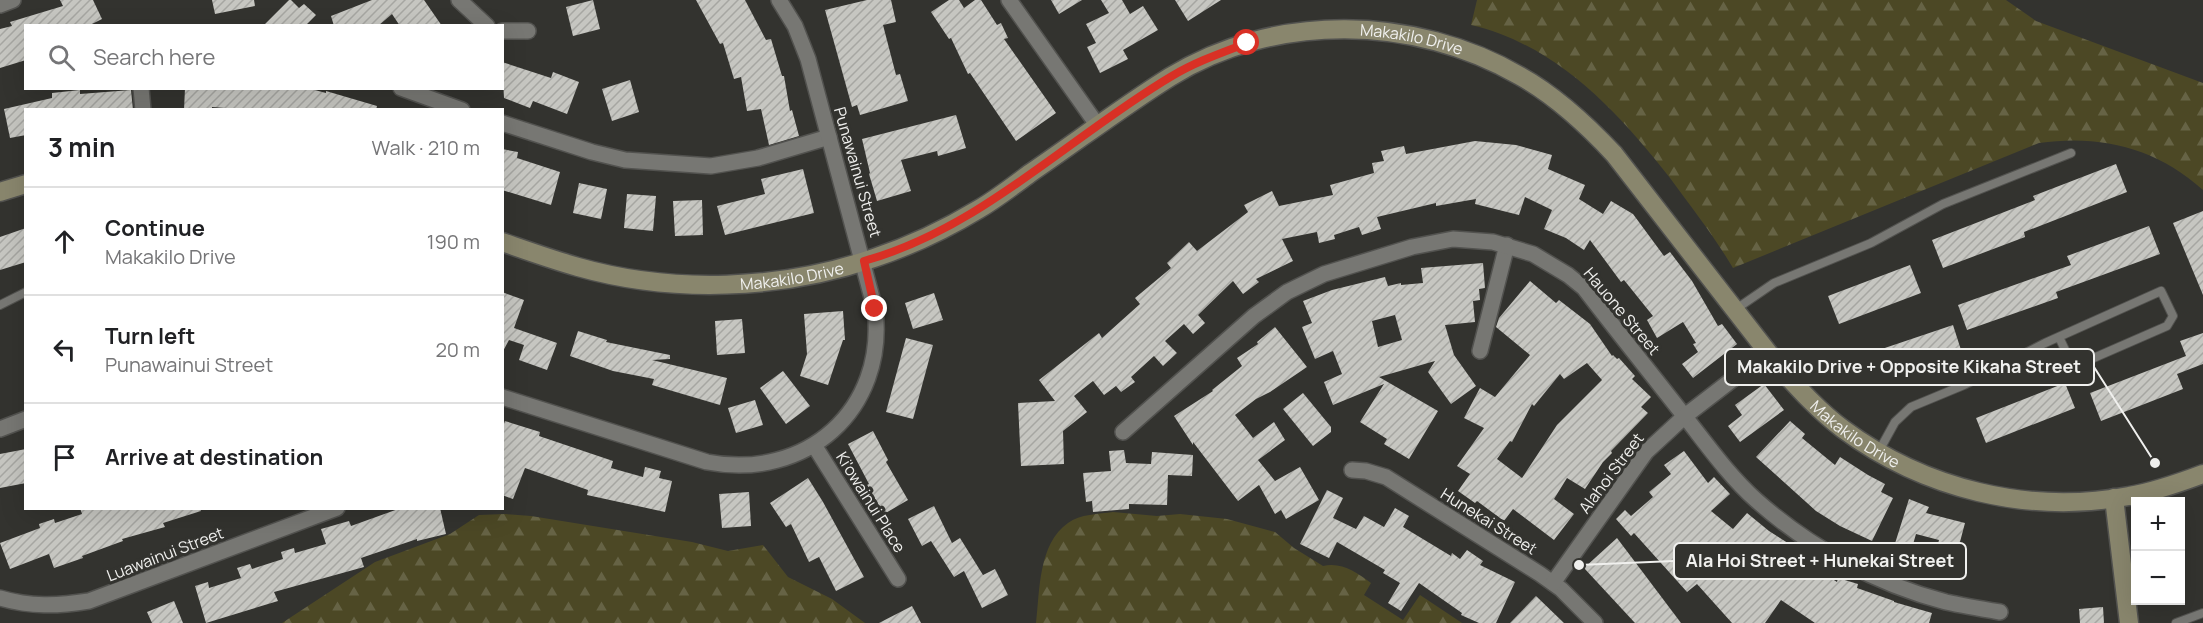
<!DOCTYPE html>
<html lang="en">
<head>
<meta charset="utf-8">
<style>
  body { margin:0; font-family:Manrope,sans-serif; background:#f2f2f2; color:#202124 }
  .controls { position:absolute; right:18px; bottom:18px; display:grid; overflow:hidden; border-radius:0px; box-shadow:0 6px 24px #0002 }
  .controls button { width:54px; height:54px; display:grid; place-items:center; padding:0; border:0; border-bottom:2px solid #e0e0e0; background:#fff; color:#202124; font:30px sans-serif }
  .stop { position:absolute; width:18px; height:18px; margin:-14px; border:4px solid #d93025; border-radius:50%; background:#fff }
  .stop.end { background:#d93025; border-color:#fff; box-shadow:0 2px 6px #0008 }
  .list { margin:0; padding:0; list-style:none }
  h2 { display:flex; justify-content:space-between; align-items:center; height:78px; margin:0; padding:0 24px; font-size:26px }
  h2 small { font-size:20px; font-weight:400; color:#757577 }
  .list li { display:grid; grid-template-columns:39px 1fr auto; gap:18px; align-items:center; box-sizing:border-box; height:108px; padding:0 24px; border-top:2px solid #e0e0e0 }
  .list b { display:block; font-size:22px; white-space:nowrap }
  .list p { margin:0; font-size:20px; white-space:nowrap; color:#757577 }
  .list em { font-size:20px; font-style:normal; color:#757577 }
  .icon { flex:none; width:33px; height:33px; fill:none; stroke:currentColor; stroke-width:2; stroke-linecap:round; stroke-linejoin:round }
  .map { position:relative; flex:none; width:2203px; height:623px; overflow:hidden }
  .search { position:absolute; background:#fff; box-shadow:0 6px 24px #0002; left:24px; top:24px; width:480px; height:66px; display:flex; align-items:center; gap:15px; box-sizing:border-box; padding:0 21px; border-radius:0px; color:#757577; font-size:22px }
  .panel { position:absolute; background:#fff; box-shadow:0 6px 24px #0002; left:24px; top:108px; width:480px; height:402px; border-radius:0px }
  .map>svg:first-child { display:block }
  .forest { fill:url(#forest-firs) }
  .building { fill:url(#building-hatch); fill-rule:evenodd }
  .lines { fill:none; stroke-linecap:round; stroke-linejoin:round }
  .lane-casing { stroke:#52524f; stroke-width:10 }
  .street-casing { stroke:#52524f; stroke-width:18 }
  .secondary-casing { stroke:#52524f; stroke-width:21 }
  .lane { stroke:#777773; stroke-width:8 }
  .street { stroke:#777773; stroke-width:15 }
  .secondary { stroke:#89866d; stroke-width:18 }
  .route { stroke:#d93025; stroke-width:8 }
  .labels { text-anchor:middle; stroke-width:6; stroke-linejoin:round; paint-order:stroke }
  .street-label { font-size:16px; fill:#f0f0ee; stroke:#33332f }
  .leader { fill:none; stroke:#f0f0ee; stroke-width:2 }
  .callout-dot { fill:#f0f0ee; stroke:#33332f; stroke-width:2 }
  .callout { fill:#33332f; stroke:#f0f0ee; stroke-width:2 }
  .callout-label { font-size:18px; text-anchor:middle; font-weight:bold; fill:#f0f0ee }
</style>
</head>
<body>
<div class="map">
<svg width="2203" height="623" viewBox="0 0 2203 623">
  <defs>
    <pattern id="forest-firs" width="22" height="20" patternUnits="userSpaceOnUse" patternTransform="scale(1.5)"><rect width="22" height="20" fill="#4c4825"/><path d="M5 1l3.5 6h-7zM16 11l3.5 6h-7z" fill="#666345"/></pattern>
    <pattern id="building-hatch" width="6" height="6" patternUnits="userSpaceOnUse" patternTransform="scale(1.5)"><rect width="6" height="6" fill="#c6c6c1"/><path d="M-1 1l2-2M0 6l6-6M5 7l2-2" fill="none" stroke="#a6a6a2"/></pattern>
  </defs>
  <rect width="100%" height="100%" fill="#33332f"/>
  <g class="forest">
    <path d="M1477 0H2006L2036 21 2203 83V190C2157 148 2100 134 2039 143L1733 268C1714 236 1692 208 1670 178 1618 112 1557 45 1471 25Z"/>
    <path d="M1113 512 1157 516 1180 514 1227 519 1275 532 1294 548 1323 566C1342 562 1356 572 1371 583L1364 595 1403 620 1420 595 1462 623H1036C1040 591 1038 544 1068 523 1080 514 1099 514 1113 512Z"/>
    <path d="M505 514 531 516 692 542 728 551 763 545 788 577 832 599 865 623H282L375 562 450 534 479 515Z"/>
  </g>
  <g class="building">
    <path d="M60 0H93L102 19 88 26H26V60L0 68V29L12 26 10 22 63 6Z"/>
    <path d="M212 0H254L255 6 215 14Z"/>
    <path d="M289 0H291L299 8 304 4 316 15 305 26H263Z"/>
    <path d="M372 0H424L442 26H400L392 14 378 26H334L331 16Z"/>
    <path d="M593 0 600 29 573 36 566 7Z"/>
    <path d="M696 0H745L766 40 771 39 782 76H784L790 111 792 110 799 136 769 145 761 109 747 111 741 77 734 79 723 43 720 44Z"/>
    <path d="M867 0H891L896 22 883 25 896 75 900 74 908 101 860 115 857 105 852 107 825 10Z"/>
    <path d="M949 0H959L964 8 975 0H981L997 25 1001 23 1008 38 1004 39 1056 113 1016 141 970 73 968 74 951 38 949 39 931 12Z"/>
    <path d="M1051 0H1082L1059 14Z"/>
    <path d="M1101 0H1122L1130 14 1143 6 1158 30 1123 50 1128 59 1100 73 1087 47 1096 43 1086 24 1109 13Z"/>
    <path d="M1175 0H1221L1188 21Z"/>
    <path d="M502 62 551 78 553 72 579 82 567 114 533 101 530 108 504 98Z"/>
    <path d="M630 80 639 112 612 121 602 89Z"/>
    <path d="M185 88H307L326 93V91L377 106 376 110H251L212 107V110H184Z"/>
    <path d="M80 90V94L131 90 133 110H26V135L10 138 4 109 52 98V93Z"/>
    <path d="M956 115 966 148 938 156 937 151 901 160 911 191 877 201 869 174 870 173 862 139Z"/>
    <path d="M1475 141 1516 145 1552 155 1548 169 1585 185 1579 199 1603 214 1611 201 1633 214 1664 256 1670 252 1692 281 1718 326 1722 324 1737 344 1693 378 1682 364 1698 352 1693 344 1696 343 1683 322 1657 338 1647 320 1653 316 1624 280 1621 282 1590 240 1584 250 1566 238 1544 229 1552 210 1525 197 1519 215 1475 204 1476 199 1436 206V203L1377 217 1381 229 1362 235 1359 227 1334 235 1335 239 1319 243 1317 232 1282 239 1293 261 1256 279 1259 282 1243 294 1233 281 1198 315 1205 323 1193 334 1184 324 1165 341 1177 353 1163 366 1154 356 1131 377 1135 382 1121 392 1116 386 1104 395 1093 381 1074 396 1087 412 1063 431 1064 464 1021 466 1018 403 1055 401 1039 380 1099 333 1102 338 1140 304 1135 298 1171 268 1167 263 1189 242 1197 251 1248 212 1244 205 1272 191 1279 206 1333 195 1330 185 1374 173 1372 163 1384 161 1381 151 1404 146 1406 154Z"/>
    <path d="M502 149 518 152 517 158 560 172 551 205 502 190Z"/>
    <path d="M2116 164 2127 192 2024 232 2025 237 1943 268 1932 240 2035 200 2033 196Z"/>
    <path d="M803 169 814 213 725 235 717 206 765 194 761 179Z"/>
    <path d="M579 183 607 189 601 219 573 213Z"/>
    <path d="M627 194 656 196 653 231 624 228Z"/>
    <path d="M702 200 703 235 675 236 673 201Z"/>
    <path d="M2203 211V295L2173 223Z"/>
    <path d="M2149 226 2160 254 2056 292 2058 298 1967 330 1958 305 2071 265 2067 256Z"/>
    <path d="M26 228V262L0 270V237Z"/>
    <path d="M1483 263 1485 288 1479 289 1480 300 1473 301 1475 322 1445 325 1454 355 1476 386 1451 404 1428 372 1435 361 1379 377 1438 411 1409 459 1384 444 1387 439 1360 422 1384 384 1333 405 1324 382 1342 374 1333 351 1315 359 1302 327 1312 323 1303 301 1332 290 1385 277 1388 286 1401 283V285L1423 283 1421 268ZM1395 315 1402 340 1378 347 1372 321Z"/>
    <path d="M1910 265 1921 293 1839 324 1828 296Z"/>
    <path d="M1530 281 1556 303 1559 300 1590 324 1612 356 1613 355 1617 359 1619 358 1635 376 1632 379 1651 397 1641 407 1648 413 1611 451 1612 453 1603 462 1585 489 1567 478 1554 499 1574 514 1554 540 1513 509 1504 521 1477 501 1475 503 1458 491 1470 474 1457 466 1484 428 1464 418 1480 388 1495 397 1530 355 1496 327 1499 318ZM1587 363 1602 380 1557 425 1522 478 1497 459 1510 441 1512 442 1532 404 1534 406 1560 374 1564 379Z"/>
    <path d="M502 292 524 300 514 328 557 343 547 370 519 360 524 345 509 340 502 353Z"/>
    <path d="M934 293 943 320 913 329 905 303Z"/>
    <path d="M843 311 845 340H843L828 385 800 376 807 354 804 314Z"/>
    <path d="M742 319 745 353 717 355 715 321Z"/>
    <path d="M1953 325 1961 350 1870 382 1861 356Z"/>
    <path d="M1275 327 1307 367 1270 392 1256 399 1235 415 1253 438 1274 422 1285 440 1258 460 1275 481 1300 467 1319 500 1286 519 1281 510 1275 514 1259 485 1238 501 1193 442V445L1174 416 1213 391 1212 390 1242 366 1237 358 1258 344 1257 342Z"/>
    <path d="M578 331 607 340 606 342 670 355V359L652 360 727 378 720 405 652 385 654 379 613 371 570 356Z"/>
    <path d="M2203 333V364L2177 374 2183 389 2101 421 2090 393 2186 356 2180 341Z"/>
    <path d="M906 338 933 345 913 419 886 412Z"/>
    <path d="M783 371 810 406 786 424 760 388Z"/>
    <path d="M2065 383 2075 408 1986 443 1976 418Z"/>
    <path d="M1764 384 1784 410 1740 442 1728 426 1742 415 1735 405Z"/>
    <path d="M1303 393 1331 427V432L1313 446 1283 409Z"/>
    <path d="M755 400 763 425 736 433 728 408Z"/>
    <path d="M505 421 540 432 539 436 613 461 611 468 643 477 645 467 661 471 659 478 672 481 665 512 587 495 588 490 525 468 513 499 502 495V428Z"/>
    <path d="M1790 421 1805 434 1802 438 1835 465 1840 457 1868 475 1885 484 1881 492 1893 498 1872 541 1840 526 1816 511 1756 457Z"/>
    <path d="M873 431 888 460 886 462 908 500 884 514 867 485 869 484 848 444Z"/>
    <path d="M26 449V483L0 488V454Z"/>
    <path d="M1124 450 1126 463 1151 464 1152 452 1193 455 1192 476 1168 475 1167 505 1129 504V509L1093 512 1092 501 1086 502 1083 473 1111 471 1109 451Z"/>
    <path d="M1684 451 1708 483 1714 477 1730 494 1711 511 1733 529 1747 513 1769 531 1794 547 1791 552 1837 582 1838 578 1858 584 1857 588 1894 601V602L1932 613 1929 623H1815L1781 600 1765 623H1732L1697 584 1687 592 1634 533 1631 536 1616 519 1625 510 1631 516 1653 497 1649 492 1671 474 1664 465Z"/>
    <path d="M808 478 823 502 864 577 836 591 819 557 809 562 791 524 786 527 770 503Z"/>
    <path d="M1327 490 1343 498 1333 518 1356 529 1364 516 1384 527 1395 508 1409 516 1403 527 1451 556 1452 553 1460 559 1467 550 1483 561 1480 565 1515 582 1496 623H1479L1461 615 1462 613 1419 583 1401 611 1388 603 1400 583 1383 573 1385 570 1337 542 1329 558 1300 544Z"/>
    <path d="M749 492 751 526 722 528 719 494Z"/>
    <path d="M1909 499 1929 507 1926 513 1965 523 1952 572 1932 567 1939 540 1916 534 1909 558 1892 553Z"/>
    <path d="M934 506 952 543 960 538 983 575 995 569 1008 595 982 608 964 571 954 577 931 541 922 546 908 519Z"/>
    <path d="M80 508H200L201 511 163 523 165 527 122 539 123 541 82 556 83 558 54 568 49 554 10 569 0 543 40 528 39 524 54 519 55 523 82 514Z"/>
    <path d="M401 508H440L446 534 417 541V539L361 558 364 567 274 592 278 601 206 623 195 586 208 582 209 588 241 578 237 568 250 564 252 569 283 559 281 552 294 548 295 553 326 544 321 529 349 521 351 526Z"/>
    <path d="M1617 538 1681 623H1635L1584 568Z"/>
    <path d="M1536 596 1564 623H1510Z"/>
    <path d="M174 601 183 623H152L147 612Z"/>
    <path d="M912 606 921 623H879Z"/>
    <path d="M2103 607 2104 623H2080L2079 609Z"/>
  </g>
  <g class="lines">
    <defs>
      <g id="lane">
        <path d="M0 305 26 292"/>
        <path d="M1736 309 1774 283 1871 243 1943 204 2071 153"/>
        <path d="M1879 451 1895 422 1911 407 1964 385 2045 343 2161 291 2173 316 2167 326 2073 367 2059 337"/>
        <path d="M2176 623 2203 613"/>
      </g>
      <g id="street">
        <path d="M459 0 487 26"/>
        <path d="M1009 0 1098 126"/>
        <path d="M0 5 13 0"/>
        <path d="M502 31H528"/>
        <path d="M141 88 143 110"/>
        <path d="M401 88 462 110"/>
        <path d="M502 123 592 152 625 160 711 166 758 158 829 137"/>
        <path d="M1480 351 1507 245"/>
        <path d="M502 397 707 462C806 481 887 410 875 309L808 59 795 26 779 0"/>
        <path d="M0 429 26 419"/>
        <path d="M1123 432 1254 316 1287 292 1324 274 1412 247 1453 239 1493 242 1533 254 1568 275 1584 288C1616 330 1650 372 1682 413 1706 443 1727 474 1756 500 1810 548 1876 584 1946 602 1964 606 1982 609 2000 612"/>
        <path d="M814 445 898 579"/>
        <path d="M1352 470 1366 471 1386 477 1540 574 1561 589 1595 623"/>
        <path d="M1553 583 1646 452 1685 416 1768 352"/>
        <path d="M0 598C30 607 58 606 89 601L337 508"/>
      </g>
      <g id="secondary">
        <path d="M0 192 26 184"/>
        <path id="s1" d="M502 242C528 251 553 260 578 267 673 294 781 290 874 258 910 246 946 229 979 209 996 199 1013 186 1029 174 1076 142 1122 107 1170 77 1275 12 1415 15 1520 76 1556 96 1586 124 1614 154L1780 368C1800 390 1819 411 1843 429 1924 489 2029 515 2129 496 2154 492 2179 483 2203 474"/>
        <path d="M2114 498 2129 623"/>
      </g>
    </defs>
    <use href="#lane" class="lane-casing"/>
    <use href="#street" class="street-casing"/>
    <use href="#secondary" class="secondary-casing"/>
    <use href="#lane" class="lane"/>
    <use href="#street" class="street"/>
    <use href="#secondary" class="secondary"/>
  </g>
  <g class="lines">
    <path class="route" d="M875 309 864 261C982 228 1069 137 1172 76 1195 62 1221 53 1247 43"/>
  </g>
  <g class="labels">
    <g class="street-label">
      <text dy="6" stroke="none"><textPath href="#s1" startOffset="980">Makakilo Drive</textPath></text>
      <text transform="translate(858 172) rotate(74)" y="6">Punawainui Street</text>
      <text dy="6" stroke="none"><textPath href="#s1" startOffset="296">Makakilo Drive</textPath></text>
      <text transform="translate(1622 311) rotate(50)" y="6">Hauone Street</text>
      <text dy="6" stroke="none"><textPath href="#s1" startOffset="1590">Makakilo Drive</textPath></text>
      <text transform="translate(1611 473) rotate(-53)" y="6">Alahoi Street</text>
      <text transform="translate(871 502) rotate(58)" y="6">Ki'owainui Place</text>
      <text transform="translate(1489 521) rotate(32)" y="6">Hunekai Street</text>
      <text transform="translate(165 554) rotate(-21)" y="6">Luawainui Street</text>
    </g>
  </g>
  <path class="leader" d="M2155 463L2094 367M1579 565L1674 561"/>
  <g class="callout-dot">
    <circle cx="2155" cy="463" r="6"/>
    <circle cx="1579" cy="565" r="6"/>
  </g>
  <g class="callout">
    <rect x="1725" y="349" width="369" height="36" rx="6"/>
    <rect x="1674" y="543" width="292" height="36" rx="6"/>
  </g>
  <g class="callout-label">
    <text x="1909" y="373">Makakilo Drive + Opposite Kikaha Street</text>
    <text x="1820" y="567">Ala Hoi Street + Hunekai Street</text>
  </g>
</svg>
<div class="controls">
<button>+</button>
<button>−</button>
</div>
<div class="stop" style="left:1247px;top:43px"></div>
<div class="stop end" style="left:875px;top:309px"></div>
<div class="search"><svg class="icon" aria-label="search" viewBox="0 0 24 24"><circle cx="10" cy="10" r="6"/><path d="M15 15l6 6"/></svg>Search here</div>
<section class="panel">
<h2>3 min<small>Walk · 210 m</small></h2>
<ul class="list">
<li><svg class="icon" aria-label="ahead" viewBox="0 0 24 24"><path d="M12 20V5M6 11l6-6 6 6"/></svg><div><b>Continue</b><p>Makakilo Drive</p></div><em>190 m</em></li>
<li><svg class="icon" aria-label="left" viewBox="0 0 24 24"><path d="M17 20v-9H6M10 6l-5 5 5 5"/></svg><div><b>Turn left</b><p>Punawainui Street</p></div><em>20 m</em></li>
<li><svg class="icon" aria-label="arrive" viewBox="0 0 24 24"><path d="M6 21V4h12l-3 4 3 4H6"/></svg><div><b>Arrive at destination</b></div></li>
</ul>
</section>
</div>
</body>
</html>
